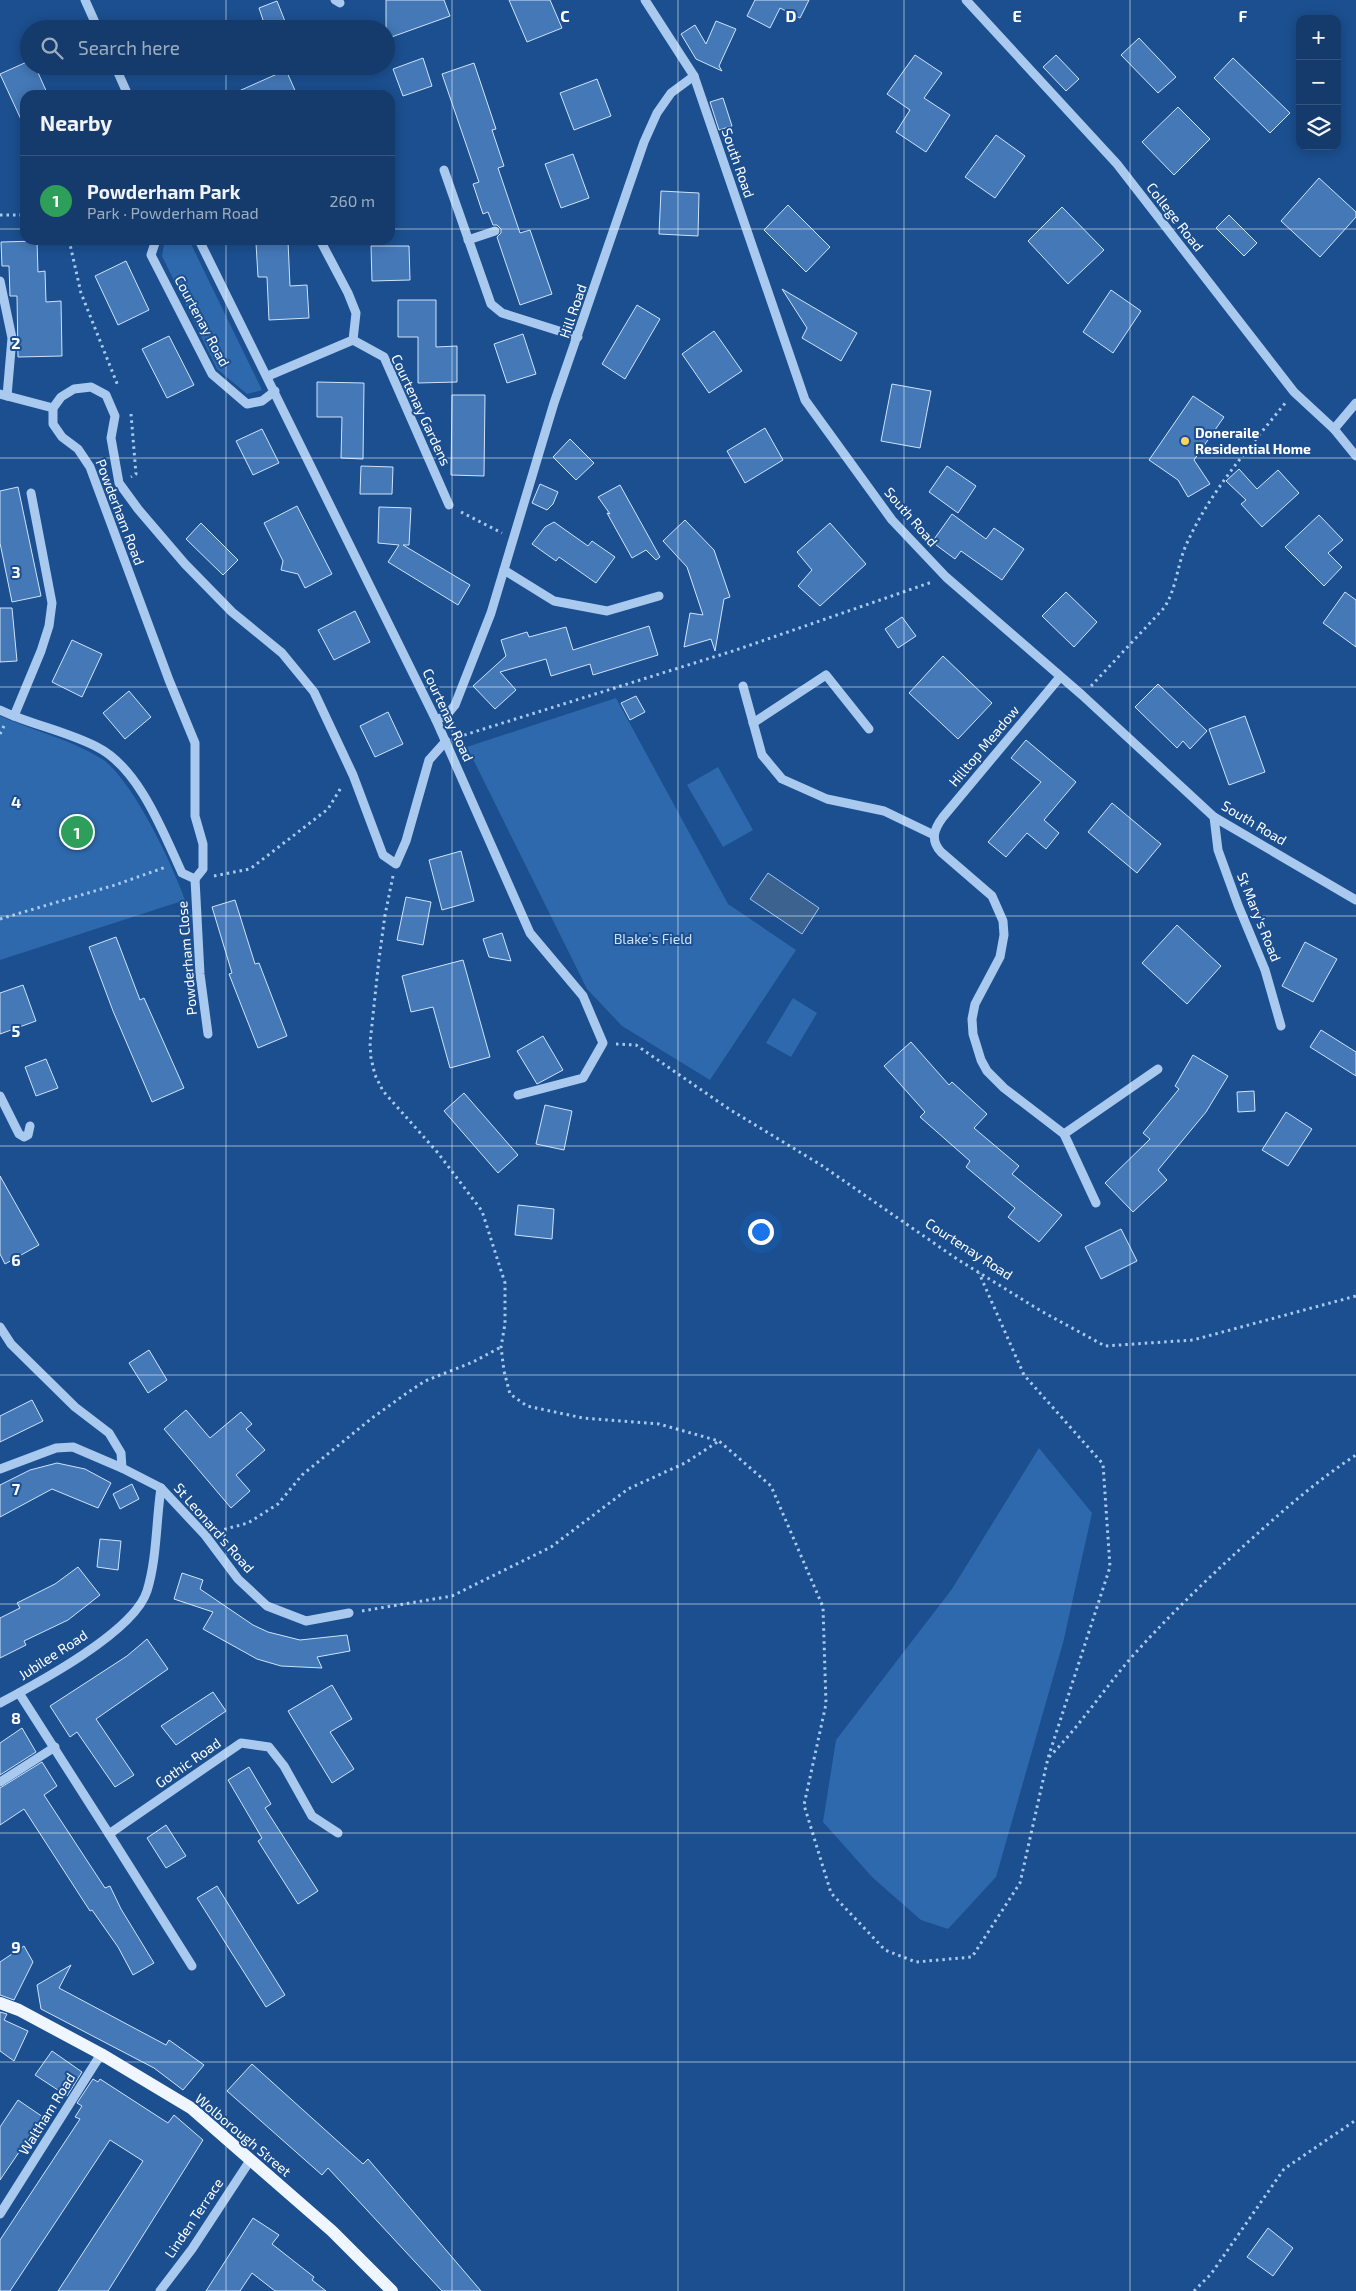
<!DOCTYPE html>
<html lang="en">
<head>
<meta charset="utf-8">
<style>
  body { margin:0; font-family:"Exo 2",sans-serif; background:#214673; color:#f1f3f6 }
  .controls { position:absolute; right:15px; top:15px; display:grid; overflow:hidden; border-radius:10px; box-shadow:0 2px 12px #0003 }
  .controls button { width:45px; height:45px; display:grid; place-items:center; padding:0; border:0; border-bottom:1px solid #33557e; background:#143b6b; color:#f1f3f6; font:25px sans-serif }
  .you { position:absolute; left:760px; top:1231px; width:18px; height:18px; margin:-12px; border:4px solid #fff; border-radius:50%; background:#1a73e8; box-shadow:0 0 0 8px #1a73e833 }
  .badge { display:grid; place-items:center; width:32px; height:32px; border-radius:50%; background:#d6ab8b; color:#fff; font-size:16px; font-weight:700 }
  .pin { position:absolute; translate:-50% -50%; border:2px solid #fff; box-shadow:0 1px 5px #0006 }
  .list { margin:0; padding:0; list-style:none }
  h2 { display:flex; justify-content:space-between; align-items:center; height:65px; margin:0; padding:0 20px; font-size:21px }
  h2 small { font-size:16px; font-weight:400; color:#9dadc1 }
  .list li { display:grid; grid-template-columns:32px 1fr auto; gap:15px; align-items:center; box-sizing:border-box; height:90px; padding:0 20px; border-top:1px solid #33557e }
  .list b { display:block; font-size:19px; white-space:nowrap }
  .list p { margin:0; font-size:16px; white-space:nowrap; color:#9dadc1 }
  .list em { font-size:16px; font-style:normal; color:#9dadc1 }
  .icon { flex:none; width:28px; height:28px; fill:none; stroke:currentColor; stroke-width:2; stroke-linecap:round; stroke-linejoin:round }
  .map { position:relative; flex:none; width:1356px; height:2291px; overflow:hidden }
  .search { position:absolute; background:#143b6b; box-shadow:0 2px 12px #0003; left:20px; top:20px; width:375px; height:55px; display:flex; align-items:center; gap:12px; box-sizing:border-box; padding:0 18px; border-radius:28px; color:#9dadc1; font-size:19px }
  .panel { position:absolute; background:#143b6b; box-shadow:0 2px 12px #0003; left:20px; top:90px; width:375px; height:155px; border-radius:15px }
  .map>svg:first-child { display:block }
  .green { fill:#2e69ad }
  .water { fill:#3c6290; stroke:#9cc4f0 }
  .building { fill:#4478b7; stroke:#cfe3fa }
  .lines { fill:none; stroke-linecap:round; stroke-linejoin:round }
  .path { stroke:#a9c9ee; stroke-width:3; stroke-dasharray:2.5 4; stroke-linecap:butt }
  .minor { stroke:#a9c9ee; stroke-width:9 }
  .major { stroke:#f0f6ff; stroke-width:12 }
  .grid { fill:none; stroke:#fff; stroke-width:1; stroke-opacity:0.55 }
  .poi-dot { fill:#ffd166; stroke:#1b4f8f; stroke-width:2 }
  .labels { text-anchor:middle; stroke-width:4; stroke-linejoin:round; paint-order:stroke }
  .street-label { font-size:14px; fill:#fff; stroke:#1b4f8f }
  .poi-label { font-size:14px; font-weight:bold; fill:#fff; stroke:#1b4f8f; text-anchor:start }
  .park-label { font-size:14px; fill:#cfe3fa; stroke:#1b4f8f }
  .grid-label { font-size:16px; text-anchor:middle; font-weight:bold; fill:#fff; stroke:#1b4f8f; stroke-width:4; stroke-linejoin:round; paint-order:stroke }
</style>
</head>
<body>
<div class="map">
<svg width="1356" height="2291" viewBox="0 0 1356 2291">
  <rect width="100%" height="100%" fill="#1b4f8f"/>
  <g class="green">
    <path d="M165 240H189L262 390 247 394 217 369 162 256Z"/>
    <path d="M616 698 728 904 796 950 710 1080 622 1026 587 989 467 747Z"/>
    <path d="M0 716C34 731 70 739 102 759 132 779 173 865 185 900L0 960Z"/>
    <path d="M718 767 753 830 723 847 687 785Z"/>
    <path d="M793 998 817 1013 791 1057 766 1043Z"/>
    <path d="M1039 1448 1092 1513 1063 1643 996 1877 948 1929 921 1920 873 1878 823 1822 836 1740 952 1589Z"/>
  </g>
  <path class="water" d="M768 873 819 908 802 934 750 899Z"/>
  <g class="building">
    <path d="M386 0H444L450 16 386 39Z"/>
    <path d="M509 0H550L562 28 527 42Z"/>
    <path d="M755 0H809L800 18 780 8 770 28 747 16Z"/>
    <path d="M277 1 288 29H266L259 8Z"/>
    <path d="M716 21 736 29 719 66 722 71 696 59 681 34 695 25 706 44Z"/>
    <path d="M1139 38 1176 77 1158 93 1121 55Z"/>
    <path d="M915 55 942 73 924 98 950 115 926 152 896 132 910 110 887 94Z"/>
    <path d="M1056 55 1079 79 1066 91 1043 67Z"/>
    <path d="M423 58 432 86 403 96 393 69Z"/>
    <path d="M1233 58 1290 113 1270 133 1214 78Z"/>
    <path d="M29 61V66H35L48 95H25V128L0 74Z"/>
    <path d="M474 63 496 129 492 130 504 166 498 168 520 233 530 230 552 294 520 305 497 237 501 233V229L497 225H493L488 212 483 214 473 184 479 182 442 74Z"/>
    <path d="M286 70 297 95H230Z"/>
    <path d="M597 79 611 116 574 130 560 93Z"/>
    <path d="M723 98 732 126 719 130 710 102Z"/>
    <path d="M1178 107 1210 139 1174 175 1142 142Z"/>
    <path d="M996 135 1025 156 995 198 965 177Z"/>
    <path d="M573 154 589 198 561 208 545 164Z"/>
    <path d="M1319 178 1356 212V217L1320 257 1281 221Z"/>
    <path d="M661 191 699 193 698 236 659 234Z"/>
    <path d="M788 205 830 247 806 272 764 230Z"/>
    <path d="M1062 207 1104 250 1068 284 1028 241Z"/>
    <path d="M1229 215 1257 243 1244 256 1216 228Z"/>
    <path d="M37 241 38 272 45 271 46 302 61 301 62 356 18 357 17 296H10L9 266H2L1 242Z"/>
    <path d="M288 241 290 286 307 285 309 318 269 320 267 277H258L256 243Z"/>
    <path d="M371 246H409L410 280 372 281Z"/>
    <path d="M126 261 149 310 118 325 95 276Z"/>
    <path d="M782 289 857 333 841 361 802 338 807 328Z"/>
    <path d="M1111 290 1141 311 1113 353 1083 332Z"/>
    <path d="M398 300H436V347L457 346V382L418 383V337H398Z"/>
    <path d="M637 305 660 319 625 379 602 364Z"/>
    <path d="M714 331 742 371 709 393 682 354Z"/>
    <path d="M523 334 536 374 507 383 494 344Z"/>
    <path d="M169 336 194 385 167 398 142 349Z"/>
    <path d="M317 382 364 383 363 459 341 458 342 417H317Z"/>
    <path d="M892 384 931 391 920 448 881 441Z"/>
    <path d="M452 395H485L484 476 451 475Z"/>
    <path d="M1193 396 1224 417 1194 460 1210 484 1188 497 1178 480 1149 460Z"/>
    <path d="M765 428 783 460 745 483 727 451Z"/>
    <path d="M262 429 279 463 253 475 236 441Z"/>
    <path d="M570 439 594 463 576 480 553 457Z"/>
    <path d="M361 466 393 467 392 494H360Z"/>
    <path d="M947 466 976 486 958 513 929 492Z"/>
    <path d="M1239 469 1257 489 1278 470 1299 493 1262 527 1241 504 1246 500 1226 481Z"/>
    <path d="M540 484 558 492 553 504 547 510 532 503Z"/>
    <path d="M620 485 660 557 656 560 646 550 632 558 607 513 610 514 598 497Z"/>
    <path d="M18 487 41 596 12 602 0 543V491Z"/>
    <path d="M297 506 332 574 305 588 298 574 281 570 283 561 264 523Z"/>
    <path d="M379 507 411 508 409 545H403L470 585 458 605 388 562 399 545 378 543Z"/>
    <path d="M952 514 986 539 994 528 1024 549 1002 580 961 551 955 559 932 542Z"/>
    <path d="M1319 515 1343 540 1328 553 1342 567 1324 586 1285 547Z"/>
    <path d="M685 520 714 550 730 597 724 599 715 651 711 639 684 647 690 613 703 615 687 567 663 541Z"/>
    <path d="M554 522 588 546 592 541 615 557 596 583 559 557 556 561 532 544 545 527Z"/>
    <path d="M201 523 238 560 223 575 186 539Z"/>
    <path d="M830 523 866 564 820 606 798 586 812 570 797 552Z"/>
    <path d="M1066 592 1097 622 1074 647 1042 616Z"/>
    <path d="M1345 592 1356 600V647L1323 623Z"/>
    <path d="M0 608H12L17 661 0 662Z"/>
    <path d="M355 611 370 642 334 660 318 630Z"/>
    <path d="M902 617 916 636 898 648 885 629Z"/>
    <path d="M649 626 658 655 593 675 590 664 551 676 546 659 500 672 516 690 495 709 473 686 506 656 501 640 527 632 529 637 566 627 573 650Z"/>
    <path d="M72 640 102 654 82 697 52 682Z"/>
    <path d="M943 656 992 703 958 739 909 693Z"/>
    <path d="M1158 684 1207 731 1190 749 1183 741 1177 748 1135 707Z"/>
    <path d="M129 691 151 717 125 739 103 713Z"/>
    <path d="M636 696 645 712 630 720 621 703Z"/>
    <path d="M388 712 403 744 375 757 360 726Z"/>
    <path d="M1245 716 1265 772 1229 785 1209 729Z"/>
    <path d="M1026 740 1076 782 1044 820 1059 833 1046 849 1027 833 1006 857 988 842 1041 782 1011 758Z"/>
    <path d="M1112 803 1161 844 1137 873 1088 832Z"/>
    <path d="M461 851 474 901 442 910 429 860Z"/>
    <path d="M406 897 431 902 423 945 397 940Z"/>
    <path d="M235 900 255 964 259 963 287 1036 258 1048 229 974 232 973 212 907Z"/>
    <path d="M1177 925 1221 966 1187 1004 1142 963Z"/>
    <path d="M502 933 511 961 489 957 483 939Z"/>
    <path d="M116 937 140 1000 144 998 184 1088 152 1102 113 1011 89 947Z"/>
    <path d="M1305 942 1337 959 1313 1002 1282 986Z"/>
    <path d="M463 960 490 1057 450 1068 433 1007 411 1012 402 976Z"/>
    <path d="M23 985 36 1021 0 1034V993Z"/>
    <path d="M1321 1030 1356 1052V1076L1310 1047Z"/>
    <path d="M543 1036 563 1070 537 1084 517 1051Z"/>
    <path d="M911 1042 949 1085 952 1082 987 1114 974 1128 1019 1166 1012 1174 1062 1215 1039 1242 1008 1217 1015 1208 966 1167 970 1161 920 1117 925 1112 884 1066Z"/>
    <path d="M1193 1055 1228 1076 1206 1112 1158 1170 1167 1180 1133 1212 1105 1183 1150 1139 1143 1133 1179 1089 1175 1086Z"/>
    <path d="M46 1059 58 1088 36 1096 25 1067Z"/>
    <path d="M1254 1091 1255 1111 1238 1112 1237 1092Z"/>
    <path d="M464 1093 518 1155 498 1173 444 1111Z"/>
    <path d="M545 1105 572 1111 564 1150 536 1144Z"/>
    <path d="M1286 1112 1312 1129 1288 1166 1262 1150Z"/>
    <path d="M0 1176 39 1245 5 1264 0 1254Z"/>
    <path d="M518 1205 554 1209 552 1239 515 1235Z"/>
    <path d="M1121 1229 1137 1261 1101 1279 1085 1247Z"/>
    <path d="M149 1350 167 1380 148 1393 129 1363Z"/>
    <path d="M32 1400 43 1421 0 1442V1416Z"/>
    <path d="M186 1410 210 1438 241 1412 252 1424 246 1429 265 1450 236 1475 250 1491 231 1508 164 1429Z"/>
    <path d="M57 1463 85 1469 111 1483 98 1508 52 1489 0 1517V1485L30 1470Z"/>
    <path d="M132 1484 139 1499 120 1509 113 1494Z"/>
    <path d="M100 1539 121 1541 118 1570 97 1567Z"/>
    <path d="M78 1567 100 1595 68 1620 24 1641 26 1645 0 1658V1618L20 1608 17 1603 55 1584Z"/>
    <path d="M182 1573 203 1580 200 1589 253 1625 268 1632 300 1640 347 1635 350 1651 317 1657 322 1668 281 1666 257 1659 203 1629 213 1612 174 1599Z"/>
    <path d="M147 1639 168 1669 96 1719 134 1775 115 1787 77 1732 70 1737 50 1706 127 1656Z"/>
    <path d="M332 1685 352 1719 330 1732 354 1769 332 1783 288 1711Z"/>
    <path d="M213 1692 226 1711 176 1745 161 1726Z"/>
    <path d="M22 1728 36 1752 0 1775V1743Z"/>
    <path d="M42 1762 57 1786 44 1795 105 1888 110 1886 121 1909 154 1963 133 1975 118 1947 92 1910 90 1911 24 1809 0 1825V1788Z"/>
    <path d="M249 1767 271 1804 265 1808 318 1891 298 1904 258 1841 262 1838 228 1780Z"/>
    <path d="M166 1825 186 1856 166 1868 147 1838Z"/>
    <path d="M217 1886 285 1995 266 2007 197 1898Z"/>
    <path d="M24 1946 33 1962 14 2000 0 1995V1962Z"/>
    <path d="M71 1965 59 1988 166 2045 169 2040 204 2065 183 2090 154 2068 41 2009 37 1985Z"/>
    <path d="M0 2012 7 2014 4 2020 28 2031 14 2061 0 2051Z"/>
    <path d="M52 2051 82 2072 67 2096 35 2075Z"/>
    <path d="M252 2064 363 2164 368 2159 481 2291H442L328 2168 322 2175 227 2091Z"/>
    <path d="M93 2079 98 2082 100 2079 168 2123 174 2115 203 2140 108 2291H58L143 2161 110 2140 10 2291H0V2240L80 2119 75 2117 82 2106 77 2103Z"/>
    <path d="M18 2100 43 2117 0 2180V2127Z"/>
    <path d="M253 2218 279 2235 272 2244 314 2277 312 2280 326 2291H275L252 2273 240 2291H206Z"/>
    <path d="M1268 2228 1293 2248 1273 2276 1247 2257Z"/>
  </g>
  <g class="lines">
    <g class="path">
      <path d="M0 215H25"/>
      <path d="M69 240 81 293 118 386"/>
      <path d="M131 414 136 474 131 477"/>
      <path d="M461 512 502 533"/>
      <path d="M1091 686 1164 608C1177 588 1177 564 1187 543 1211 490 1250 447 1286 402"/>
      <path d="M0 734 4 726"/>
      <path d="M458 737 736 650 932 582"/>
      <path d="M214 876 250 869 328 809 342 786"/>
      <path d="M393 876 385 915 379 959 370 1043 371 1058 375 1075 383 1091 438 1153 482 1211 505 1283V1324L501 1347 504 1371 510 1394 527 1406 550 1411 583 1418 659 1424 719 1441 771 1486 823 1607 826 1704 804 1805 831 1893 885 1950 916 1962 972 1957 1020 1883 1048 1758 1110 1567 1103 1464 1024 1375 979 1273"/>
      <path d="M0 919 115 885 166 867"/>
      <path d="M616 1044 636 1045 729 1109 821 1165 957 1259 1041 1311 1105 1346 1193 1340 1356 1296"/>
      <path d="M218 1531 248 1523 278 1504 302 1475 372 1418 407 1393 425 1381 473 1362 501 1347"/>
      <path d="M362 1611 452 1596 551 1547 628 1489 685 1463 719 1441"/>
      <path d="M1049 1757C1082 1724 1107 1684 1138 1650 1170 1615 1204 1582 1238 1551 1276 1517 1313 1483 1356 1455"/>
      <path d="M1194 2291 1211 2274 1284 2169 1356 2120"/>
    </g>
    <g class="minor">
      <path d="M85 0 98 29"/>
      <path d="M335 0 340 3"/>
      <path d="M645 0 694 76 805 400 892 520 946 577 1082 695 1214 817 1356 900"/>
      <path d="M966 0 1117 164 1294 392 1334 429 1356 456"/>
      <path d="M115 66 128 95"/>
      <path d="M444 170 491 304 502 313 578 337"/>
      <path d="M156 240 151 255 212 374 247 404 262 401 275 391"/>
      <path d="M199 240 436 720 530 933 583 996 603 1043 583 1078 518 1095"/>
      <path d="M468 240 495 231"/>
      <path d="M0 281 12 338 7 396"/>
      <path d="M353 340 384 357 449 505"/>
      <path d="M268 376 353 340 356 313 348 293 320 240"/>
      <path d="M0 394 53 408"/>
      <path d="M1334 429 1356 403"/>
      <path d="M504 570 554 601 607 611 659 596"/>
      <path d="M1060 677 943 817C934 829 930 840 941 852L992 896 1003 921 1004 935 1000 957 975 1004 972 1019 973 1034 981 1060 987 1071 1004 1088 1064 1134 1096 1203"/>
      <path d="M743 686 762 755 782 779 827 799 884 811 934 835"/>
      <path d="M0 710C32 725 66 731 97 747 139 768 163 832 182 873L195 879"/>
      <path d="M14 716 41 651 49 626 52 603 31 493"/>
      <path d="M436 720 446 716 455 705 491 613 554 403 644 142 657 113 671 93 694 76"/>
      <path d="M753 723 826 675 869 729"/>
      <path d="M1214 817 1218 850 1238 905 1265 970 1281 1026"/>
      <path d="M195 879 203 869V844L195 816V743L169 680 90 467 78 449 62 437 53 424V408L61 397 74 389 91 387 106 395 115 416 111 438 119 483 138 509 185 564 232 612 282 653 314 692 353 775 383 855 396 864 406 841 429 760 446 741"/>
      <path d="M195 879 200 974 208 1034"/>
      <path d="M0 1096 19 1134 24 1137 28 1135 30 1126"/>
      <path d="M1064 1134 1158 1069"/>
      <path d="M0 1327 11 1344 75 1407 109 1433 121 1453 122 1468"/>
      <path d="M0 1469 56 1448 73 1447 122 1468 161 1488 205 1535 238 1579 267 1606 306 1621 349 1613"/>
      <path d="M19 1693 109 1834 241 1743 269 1747 284 1766 312 1816 338 1833"/>
      <path d="M0 1703C38 1683 134 1632 147 1591 157 1559 156 1521 161 1488"/>
      <path d="M0 1782 55 1747"/>
      <path d="M109 1834 192 1966"/>
      <path d="M0 2214 101 2054"/>
      <path d="M160 2291 192 2249 251 2159"/>
    </g>
    <path class="major" d="M0 2003 19 2010 101 2054 191 2108 332 2231 392 2291"/>
  </g>
  <path class="grid" d="M226 0V29M452 0V2291M678 0V2291M904 0V2291M1130 0V2291M226 66V95M0 229H25M390 229H1356M226 240V2291M0 458H1356M0 687H1356M0 916H1356M0 1146H1356M0 1375H1356M0 1604H1356M0 1833H1356M0 2062H1356"/>
  <circle class="poi-dot" cx="1185" cy="441" r="5"/>
  <g class="labels">
    <g class="street-label">
      <text transform="translate(738 163) rotate(71)" y="5">South Road</text>
      <text transform="translate(1175 217) rotate(52)" y="5">College Road</text>
      <text transform="translate(573 311) rotate(-71)" y="5">Hill Road</text>
      <text transform="translate(202 321) rotate(62)" y="5">Courtenay Road</text>
      <text transform="translate(421 410) rotate(65)" y="5">Courtenay Gardens</text>
      <text transform="translate(120 512) rotate(69)" y="5">Powderham Road</text>
      <text transform="translate(911 517) rotate(49)" y="5">South Road</text>
      <text transform="translate(448 715) rotate(65)" y="5">Courtenay Road</text>
      <text transform="translate(984 746) rotate(-50)" y="5">Hilltop Meadow</text>
      <text transform="translate(1254 823) rotate(31)" y="5">South Road</text>
      <text transform="translate(1259 917) rotate(68)" y="5">St Mary's Road</text>
      <text transform="translate(187 958) rotate(-95)" y="5">Powderham Close</text>
      <text transform="translate(969 1249) rotate(33)" y="5">Courtenay Road</text>
      <text transform="translate(214 1528) rotate(49)" y="5">St Leonard's Road</text>
      <text transform="translate(53 1655) rotate(-33)" y="5">Jubilee Road</text>
      <text transform="translate(188 1763) rotate(-35)" y="5">Gothic Road</text>
      <text transform="translate(47 2114) rotate(-58)" y="5">Waltham Road</text>
      <text transform="translate(243 2135) rotate(40)" y="5">Wolborough Street</text>
      <text transform="translate(194 2218) rotate(-56)" y="5">Linden Terrace</text>
    </g>
    <g class="poi-label">
      <text x="1195" y="438">Doneraile<tspan x="1195" dy="16">Residential Home</tspan></text>
    </g>
    <g class="park-label">
      <text x="653" y="944">Blake's Field</text>
    </g>
  </g>
  <g class="grid-label">
    <text x="565" y="22">C</text>
    <text x="791" y="22">D</text>
    <text x="1017" y="22">E</text>
    <text x="1243" y="22">F</text>
    <text x="16" y="349">2</text>
    <text x="16" y="578">3</text>
    <text x="16" y="808">4</text>
    <text x="16" y="1037">5</text>
    <text x="16" y="1266">6</text>
    <text x="16" y="1495">7</text>
    <text x="16" y="1724">8</text>
    <text x="16" y="1953">9</text>
  </g>
</svg>
<div class="controls">
<button>+</button>
<button>−</button>
<button><svg class="icon" aria-label="layers" viewBox="0 0 24 24"><path d="M12 4l9 5-9 5-9-5zM3 14l9 5 9-5"/></svg></button>
</div>
<div class="you"></div>
<div class="pin badge" style="left:77px;top:832px;background:#2e9e5b">1</div>
<div class="search"><svg class="icon" aria-label="search" viewBox="0 0 24 24"><circle cx="10" cy="10" r="6"/><path d="M15 15l6 6"/></svg>Search here</div>
<section class="panel">
<h2>Nearby<small></small></h2>
<ul class="list">
<li><span class="badge" style="background:#2e9e5b">1</span><div><b>Powderham Park</b><p>Park · Powderham Road</p></div><em>260 m</em></li>
</ul>
</section>
</div>
</body>
</html>
